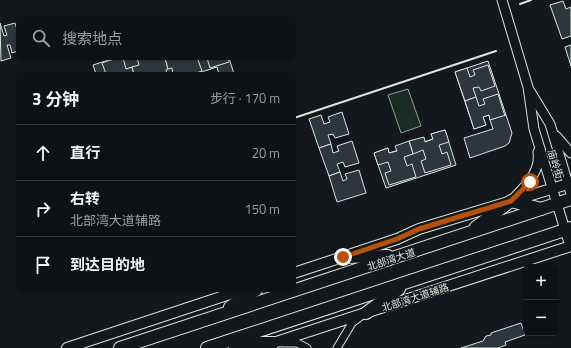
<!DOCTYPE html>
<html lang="zh">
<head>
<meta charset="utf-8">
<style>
  body { margin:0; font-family:"Titillium Web","Noto Sans SC",sans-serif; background:#1d2022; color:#f1f3f6 }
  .controls { position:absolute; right:12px; bottom:12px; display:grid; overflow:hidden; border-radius:6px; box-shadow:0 1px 3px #0004 }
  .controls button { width:36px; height:36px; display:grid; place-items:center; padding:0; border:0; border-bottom:1px solid #2f3234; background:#0f1215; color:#f1f3f6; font:20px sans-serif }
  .stop { position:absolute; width:12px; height:12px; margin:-9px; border:3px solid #b45309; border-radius:50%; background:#fff }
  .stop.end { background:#b45309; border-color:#fff; box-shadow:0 1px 4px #0008 }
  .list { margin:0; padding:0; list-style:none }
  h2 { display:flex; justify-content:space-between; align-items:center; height:52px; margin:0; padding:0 16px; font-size:17px }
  h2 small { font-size:13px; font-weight:400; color:#9b9ea0 }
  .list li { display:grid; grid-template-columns:26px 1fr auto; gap:12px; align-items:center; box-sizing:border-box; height:56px; padding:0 16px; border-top:1px solid #2f3234 }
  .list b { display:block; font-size:15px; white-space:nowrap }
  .list p { margin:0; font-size:13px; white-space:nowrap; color:#9b9ea0 }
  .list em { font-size:13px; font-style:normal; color:#9b9ea0 }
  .icon { flex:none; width:22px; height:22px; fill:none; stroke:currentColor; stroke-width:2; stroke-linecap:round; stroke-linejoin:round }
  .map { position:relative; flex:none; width:571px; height:348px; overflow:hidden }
  .search { position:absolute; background:#0f1215; box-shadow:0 1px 3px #0004; left:16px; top:16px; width:280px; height:44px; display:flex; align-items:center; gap:10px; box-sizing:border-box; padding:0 14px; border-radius:6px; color:#9b9ea0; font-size:15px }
  .panel { position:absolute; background:#0f1215; box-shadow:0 1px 3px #0004; left:16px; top:72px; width:280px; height:220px; border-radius:6px }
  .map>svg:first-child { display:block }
  .green { fill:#1a2d24; stroke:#939e99 }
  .building { fill:#2c363c; stroke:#d8e6dc }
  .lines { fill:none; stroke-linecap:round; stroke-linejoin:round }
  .minor-casing { stroke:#d8e6dc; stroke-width:9 }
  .tertiary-casing { stroke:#d8e6dc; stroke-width:11 }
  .secondary-casing { stroke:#d8e6dc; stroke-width:12 }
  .trunk-casing { stroke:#d8e6dc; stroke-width:14 }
  .minor { stroke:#14181c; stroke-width:7 }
  .tertiary { stroke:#14181c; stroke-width:9 }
  .secondary { stroke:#14181c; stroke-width:10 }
  .trunk { stroke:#14181c; stroke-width:12 }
  .wall { stroke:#d8e6dc; stroke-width:2 }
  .route { stroke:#b45309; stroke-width:5 }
  .labels { text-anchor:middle; stroke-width:3; stroke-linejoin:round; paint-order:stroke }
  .street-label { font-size:10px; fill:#d8e6dc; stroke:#14181c }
</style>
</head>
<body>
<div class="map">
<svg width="571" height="348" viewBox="0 0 571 348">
  <rect width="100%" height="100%" fill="#14181c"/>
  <path class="green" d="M408 89 421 126 401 133 388 95Z"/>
  <g class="building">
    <path d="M563 1 566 9 571 7V36L562 39 550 5Z"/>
    <path d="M0 23 4 36 7 35 4 26 15 23 18 33V51L12 53 10 45H7L11 58 1 61Z"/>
    <path d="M571 45V66L565 47Z"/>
    <path d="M115 58H229L234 74H219L217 67 195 74H96L93 65Z"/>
    <path d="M117 58H123L126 69 132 67 134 74H106L102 63Z"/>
    <path d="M137 58H165L168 69 166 70 167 74H134L132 67 139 65Z"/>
    <path d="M165 58H202L198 60 202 71 193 74H173L172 68 168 69Z"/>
    <path d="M207 58H228L229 62 210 68Z"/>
    <path d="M488 61 506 115 490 120 489 115 483 117 486 125 474 129 455 72Z"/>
    <path d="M488 65 495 86 481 91 479 87 473 88 476 97 465 101 455 72 467 68 470 77 475 75 473 70Z"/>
    <path d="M498 94 505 116 490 120 489 115 483 117 486 125 474 129 465 101 476 97 479 106 485 104 483 99Z"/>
    <path d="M342 112 349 134 335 138 333 134 328 135 331 144 319 148 309 119 321 115 324 124 330 122 328 117Z"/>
    <path d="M506 115 512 133 509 143 505 146 470 158 464 138 493 129 490 120Z"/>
    <path d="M445 130 456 165 386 188 374 153 388 148 389 153 433 139 431 134Z"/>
    <path d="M445 130 449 142 439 145 442 154 447 152 451 165 425 173 421 161 426 159 423 150 413 154 409 141 424 137 425 142 433 139 431 134Z"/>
    <path d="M352 141 359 163 345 167 343 162 337 164 340 172 329 176 319 148 331 144 333 153 339 151 337 146Z"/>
    <path d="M409 141 413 154 404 157 407 166 412 164 416 177 389 185 385 173 391 171 388 162 378 165 374 153 388 148 389 153 397 151 395 146Z"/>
    <path d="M359 170 366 193 337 202 329 176 340 172 343 181 347 179 345 174Z"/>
    <path d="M521 323 525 335 505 342 506 345 498 348H461L483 341 486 336 491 335V333Z"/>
  </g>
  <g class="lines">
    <defs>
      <g id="minor">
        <path d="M282 343H297L307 348"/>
        <path d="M337 348 352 323 360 317"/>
      </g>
      <g id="tertiary">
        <path d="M502 0 528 87 534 129 570 246"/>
        <path d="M530 91 550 124 571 194"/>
        <path d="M556 136 571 153"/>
        <path d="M511 201C524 187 541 173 538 152"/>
      </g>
      <g id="secondary">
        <path d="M294 273 397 239 419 229 571 183"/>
        <path d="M267 345 571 246"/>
        <path d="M67 348 242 290"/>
      </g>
      <g id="trunk">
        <path d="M476 227 511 201 541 209"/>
        <path d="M343 257 388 256"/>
        <path d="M230 307 256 290"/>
        <path d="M366 313 399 289"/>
        <path d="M233 343H273"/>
        <path d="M120 348 571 199"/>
        <path d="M207 348 571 228"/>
      </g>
    </defs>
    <use href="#minor" class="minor-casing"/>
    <use href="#tertiary" class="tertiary-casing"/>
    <use href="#secondary" class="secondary-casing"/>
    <use href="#trunk" class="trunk-casing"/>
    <use href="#minor" class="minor"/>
    <use href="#tertiary" class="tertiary"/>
    <use href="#secondary" class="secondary"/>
    <use href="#trunk" class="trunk"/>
    <g class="wall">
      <path d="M520 4 531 0"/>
      <path d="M294 118 496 51"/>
    </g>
  </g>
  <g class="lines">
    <path class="route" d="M343 257 397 239 419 229 511 201 530 182"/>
  </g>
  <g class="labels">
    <g class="street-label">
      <text transform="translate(556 164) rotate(73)" y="4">庙岭街</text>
      <text transform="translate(391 259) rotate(-18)" y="4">北部湾大道</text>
      <text transform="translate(415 297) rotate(-18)" y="4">北部湾大道辅路</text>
    </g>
  </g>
</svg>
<div class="controls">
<button>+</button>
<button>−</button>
</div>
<div class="stop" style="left:530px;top:182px"></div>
<div class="stop end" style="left:343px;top:257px"></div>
<div class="search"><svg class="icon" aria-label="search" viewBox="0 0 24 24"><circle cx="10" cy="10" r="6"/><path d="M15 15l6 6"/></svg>搜索地点</div>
<section class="panel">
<h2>3 分钟<small>步行 · 170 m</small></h2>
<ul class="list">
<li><svg class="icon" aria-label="ahead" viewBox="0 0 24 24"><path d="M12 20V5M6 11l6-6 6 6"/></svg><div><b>直行</b></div><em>20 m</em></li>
<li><svg class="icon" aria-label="right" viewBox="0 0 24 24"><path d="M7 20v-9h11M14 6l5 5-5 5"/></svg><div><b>右转</b><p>北部湾大道辅路</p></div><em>150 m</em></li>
<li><svg class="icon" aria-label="arrive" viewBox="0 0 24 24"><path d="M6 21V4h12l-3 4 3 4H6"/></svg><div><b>到达目的地</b></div></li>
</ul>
</section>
</div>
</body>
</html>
